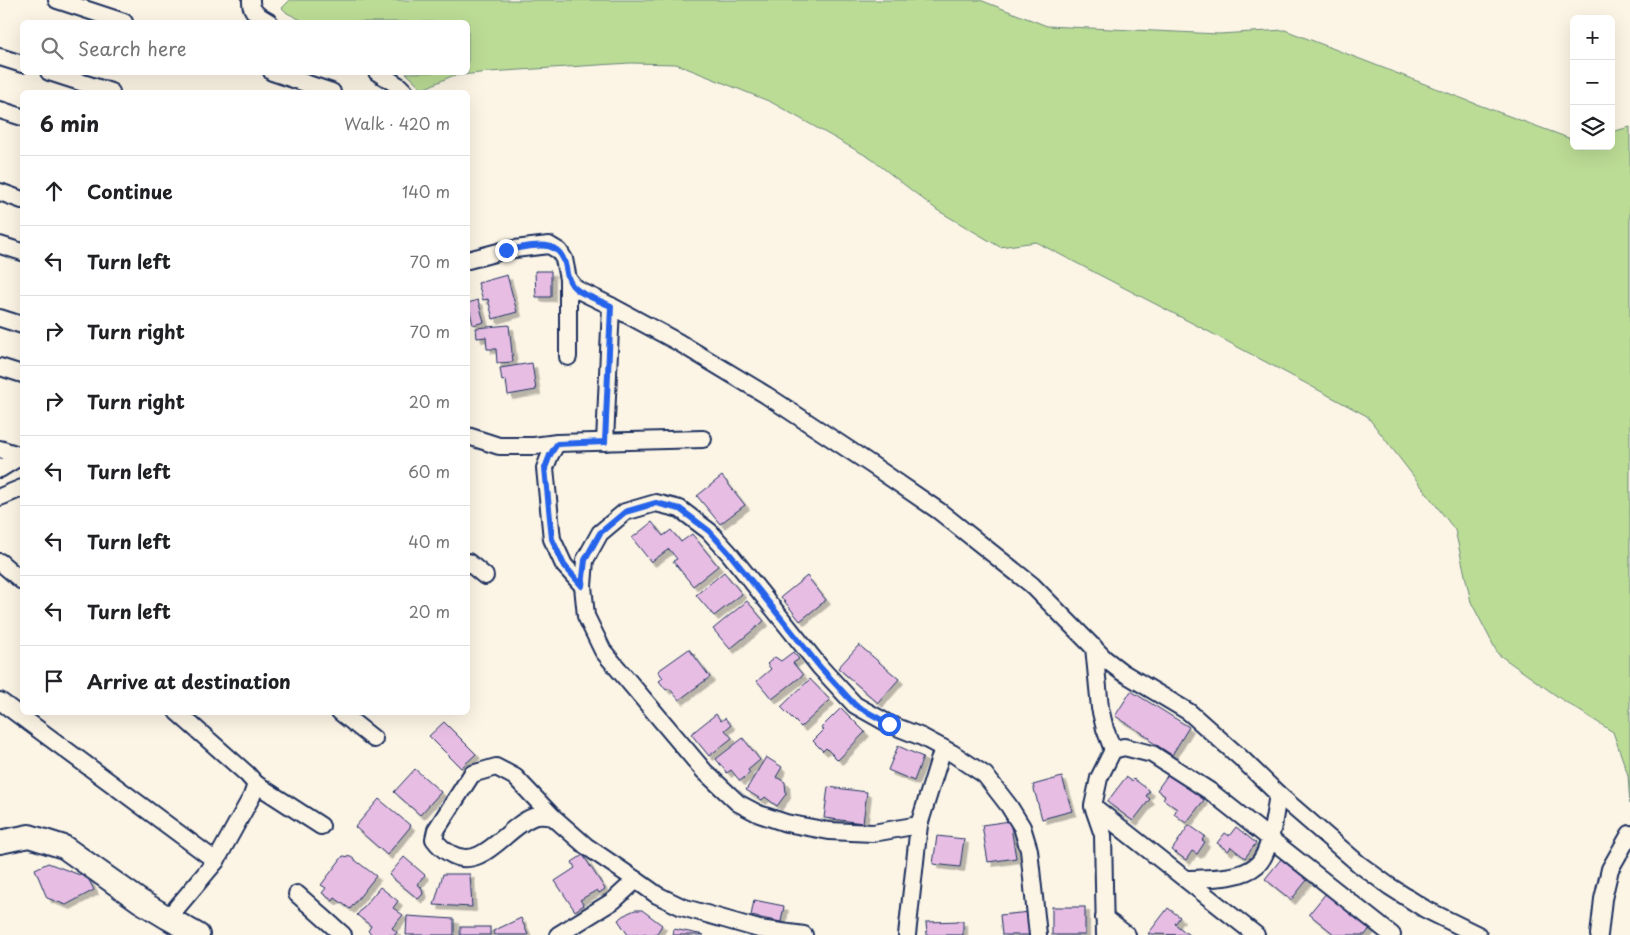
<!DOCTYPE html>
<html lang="en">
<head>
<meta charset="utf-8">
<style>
  body { margin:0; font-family:"Playpen Sans",sans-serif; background:#f2f2f2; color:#202124 }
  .controls { position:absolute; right:15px; top:15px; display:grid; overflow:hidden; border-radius:8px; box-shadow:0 5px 20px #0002 }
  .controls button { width:45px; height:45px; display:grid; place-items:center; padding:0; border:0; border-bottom:1px solid #e0e0e0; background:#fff; color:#202124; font:25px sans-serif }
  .stop { position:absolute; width:15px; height:15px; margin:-11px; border:4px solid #2563eb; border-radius:50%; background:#fff }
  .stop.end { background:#2563eb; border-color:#fff; box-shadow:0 1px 5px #0008 }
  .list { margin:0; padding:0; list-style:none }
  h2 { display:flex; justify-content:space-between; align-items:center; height:65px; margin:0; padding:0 20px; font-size:21px }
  h2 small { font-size:16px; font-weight:400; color:#757577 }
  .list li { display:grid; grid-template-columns:32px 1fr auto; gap:15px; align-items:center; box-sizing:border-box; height:70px; padding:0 20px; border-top:1px solid #e0e0e0 }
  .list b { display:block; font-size:19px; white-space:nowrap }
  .list em { font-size:16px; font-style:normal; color:#757577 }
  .icon { flex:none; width:28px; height:28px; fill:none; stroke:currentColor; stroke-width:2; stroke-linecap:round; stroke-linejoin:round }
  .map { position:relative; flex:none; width:1630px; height:935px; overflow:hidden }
  .search { position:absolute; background:#fff; box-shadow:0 5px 20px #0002; left:20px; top:20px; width:450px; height:55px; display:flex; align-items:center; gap:12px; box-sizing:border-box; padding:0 18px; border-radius:8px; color:#757577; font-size:19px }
  .panel { position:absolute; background:#fff; box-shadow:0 5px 20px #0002; left:20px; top:90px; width:450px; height:625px; border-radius:8px }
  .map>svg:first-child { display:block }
  .green { fill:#bbdc95; stroke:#6b867a }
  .building { fill:#e7bde4; stroke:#1b2f5e; filter:url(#shadow) }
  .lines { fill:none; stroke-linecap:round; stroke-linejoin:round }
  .street-casing { stroke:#1b2f5e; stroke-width:20 }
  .secondary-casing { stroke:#1b2f5e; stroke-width:26 }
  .street { stroke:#fcf5e5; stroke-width:16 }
  .secondary { stroke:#fcf5e5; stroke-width:22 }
  .route { stroke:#2563eb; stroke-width:6 }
</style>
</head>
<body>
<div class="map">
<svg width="1630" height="935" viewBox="0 0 1630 935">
  <defs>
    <filter id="shadow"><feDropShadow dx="4.5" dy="4.5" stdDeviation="0" flood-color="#0004"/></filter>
  </defs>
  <rect width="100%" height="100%" fill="#fcf5e5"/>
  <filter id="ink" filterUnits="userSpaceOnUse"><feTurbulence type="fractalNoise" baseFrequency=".02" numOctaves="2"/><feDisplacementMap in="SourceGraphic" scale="10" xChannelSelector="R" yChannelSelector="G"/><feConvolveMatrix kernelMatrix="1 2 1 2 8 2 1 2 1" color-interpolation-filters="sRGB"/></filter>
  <g filter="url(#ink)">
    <path class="green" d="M290 0H980L1047 26 1219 34 1285 30 1479 105 1574 140V146H1611V132L1630 127V804L1628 775 1613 732 1561 699 1498 654 1471 602 1455 530 1367 416 1217 336 1036 242 1000 247 937 210 870 158 771 102 676 64 630 63 489 72 452 76 423 89 406 73 468 72V22H305L287 13 282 8Z"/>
    <g class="building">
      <path d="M535 271H551V297H536Z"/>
      <path d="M507 275 517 312 493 319 488 299 483 300 478 283Z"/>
      <path d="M478 300 484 322 473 325 468 303Z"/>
      <path d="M509 325 513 362 497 363 496 349H487L486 337 477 338 476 328Z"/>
      <path d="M532 363 536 390 508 395 506 380 502 381 500 368Z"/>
      <path d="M722 476 745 505 720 524 697 496Z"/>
      <path d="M652 522 663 536 671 530 681 542 692 534 718 566 693 586 673 561 677 559 669 549 651 562 632 538Z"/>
      <path d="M724 572 742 594 714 616 696 595Z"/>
      <path d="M807 576 826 600 800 621 781 597Z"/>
      <path d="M747 601 764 621 730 649 713 629Z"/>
      <path d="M859 645 899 679 878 703 838 668Z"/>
      <path d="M689 649 710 677 679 700 669 688 666 690 659 681 663 678 658 671Z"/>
      <path d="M793 652 799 659 793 663 803 675 772 699 757 681 771 669 767 664 775 657 781 661Z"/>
      <path d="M810 679 830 700 801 727 781 707Z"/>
      <path d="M1131 691 1189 727 1172 755 1149 740 1150 738 1115 716Z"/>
      <path d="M841 708 865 732 838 760 826 748 823 751 813 741 824 730 821 728Z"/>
      <path d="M716 714 721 721 725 718 731 725 725 730 732 738 709 756 691 734Z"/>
      <path d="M444 722 476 754 461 768 429 736Z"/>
      <path d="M743 738 760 760 748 770 750 773 740 781 731 770 727 773 716 759Z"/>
      <path d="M898 746 923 757 914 781 888 770Z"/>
      <path d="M766 757 782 767 776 777 785 782 786 794 777 806 765 797 762 800 746 790Z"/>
      <path d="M415 769 441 792 420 815 394 792Z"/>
      <path d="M1169 773 1204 800 1186 823 1174 814 1177 809 1163 799 1165 796 1157 790Z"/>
      <path d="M1062 777 1072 811 1042 819 1033 785Z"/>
      <path d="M1126 777 1132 781 1134 779 1150 791 1146 796 1150 799 1133 821 1107 802Z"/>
      <path d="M828 787 867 792 863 823 824 818Z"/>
      <path d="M379 799 411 826 387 855 355 827Z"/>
      <path d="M1010 821 1016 858 988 862 982 825Z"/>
      <path d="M1189 825 1205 836 1202 840 1205 842 1197 854 1192 851 1186 860 1172 850Z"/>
      <path d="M1236 827 1256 843 1245 858 1231 847 1228 851 1217 843 1225 833 1229 836Z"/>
      <path d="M937 836 964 839 960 867 933 864Z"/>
      <path d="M583 855 605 889 599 893 597 890 580 900 584 905 575 911 555 881 575 868 572 862Z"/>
      <path d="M343 856 351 857 376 876 350 909 335 898 333 901 322 893 326 888 321 885Z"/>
      <path d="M404 857 425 875 417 884 421 887 423 894 418 899 389 875Z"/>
      <path d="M1281 859 1307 880 1291 900 1265 879Z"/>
      <path d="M48 863 88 878 94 890 66 905 47 898 35 869Z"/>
      <path d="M443 874H470L472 907 434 905Z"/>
      <path d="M380 887 398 901 393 908 403 915 392 928 397 932 395 935H373L368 931 371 926 357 915Z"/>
      <path d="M1327 892 1371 927 1365 935H1335L1309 914Z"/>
      <path d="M754 900 784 906 781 922 751 916Z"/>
      <rect x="1052" y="907" width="33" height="28"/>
      <path d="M1168 908 1180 917 1175 924 1189 935 1148 934Z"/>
      <path d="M635 910H642L662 925 656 935H646L644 933 643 935H628L618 920 628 913Z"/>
      <path d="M1030 912 1032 935H1002L1000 915Z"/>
      <path d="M407 916 454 919V935H406Z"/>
      <path d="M521 918 528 935H495L493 931Z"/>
      <path d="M963 921V935H927L926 922Z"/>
      <rect x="460" y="927" width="30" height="8"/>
      <path d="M674 929 704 935H673Z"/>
    </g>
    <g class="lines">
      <defs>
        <g id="street">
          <path d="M57 0 124 22"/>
          <path d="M251 0C250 12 260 17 269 22"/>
          <path d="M0 57 22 64"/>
          <path d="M49 72 111 92"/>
          <path d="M272 72 332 92"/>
          <path d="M377 72 399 86 405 92"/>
          <path d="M0 110 22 117"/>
          <path d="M0 192 22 200"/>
          <path d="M0 245 22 252"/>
          <path d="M468 260 506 250 549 245 559 251 564 259 568 279 576 289 611 306 678 342 766 395 872 465 939 511 1032 585 1105 659 1122 672 1189 712 1242 759 1278 794 1359 864 1389 886 1425 909 1478 935"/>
          <path d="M568 279V357"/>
          <path d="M0 318 22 325"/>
          <path d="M0 367 22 374"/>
          <path d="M468 436 499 446H534L557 443 703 439"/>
          <path d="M605 442 611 306"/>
          <path d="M557 443 550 455 545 468 552 539 564 565 583 586"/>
          <path d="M0 449 22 456"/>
          <path d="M0 469 21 456"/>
          <path d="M0 497 22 488"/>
          <path d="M0 562 22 581"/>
          <path d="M468 562 485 576"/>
          <path d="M1094 647 1100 708 1105 729 1113 750"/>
          <path d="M0 701 216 861"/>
          <path d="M340 712 374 739"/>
          <path d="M256 784 321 826"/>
          <path d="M1093 806 1256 935"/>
          <path d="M553 817C547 816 539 815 533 817 506 827 482 872 451 854 443 850 439 846 434 839L436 830 472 774 496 767 515 777 553 817 586 846 636 880"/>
          <path d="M919 825 873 833 829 831 786 823 759 814 738 803 704 771 603 651 586 616 583 586 585 560 600 533 625 512 656 503 680 509 709 531 729 553 820 667 855 705 889 724 922 737 952 753 985 775 1009 806 1022 827 1029 850 1038 935"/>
          <path d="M1186 879C1207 878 1240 880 1257 865 1271 853 1275 812 1278 794"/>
          <path d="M297 894 343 935"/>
          <path d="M168 918 216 861 252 796 256 784 247 774 177 712"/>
          <path d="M1104 918 1127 935"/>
          <path d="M558 935 613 901 636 880 657 895 682 907 759 929 804 935"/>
          <path d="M907 935 919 825 943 748"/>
          <path d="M1105 935 1103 835 1093 806 1099 778 1113 750 1124 747 1152 754 1211 792 1392 935"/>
          <path d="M1599 935 1603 899 1610 869 1630 834"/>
        </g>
        <path id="secondary" d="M0 842 29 836 64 847 140 901 168 918 198 935"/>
      </defs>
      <use href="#street" class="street-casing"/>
      <use href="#secondary" class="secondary-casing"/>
      <use href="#street" class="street"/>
      <use href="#secondary" class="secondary"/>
    </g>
  </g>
  <g class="lines" filter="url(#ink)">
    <path class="route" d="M506 250C532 247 560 235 566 268 567 276 569 284 576 289 583 295 601 301 611 306L605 442 557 444 550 455 545 468 552 539 564 565 582 586 585 560 600 533 625 512 656 503 680 509 709 531 729 553 820 667 855 705 889 724"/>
  </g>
</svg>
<div class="controls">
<button>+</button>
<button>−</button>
<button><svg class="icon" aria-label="layers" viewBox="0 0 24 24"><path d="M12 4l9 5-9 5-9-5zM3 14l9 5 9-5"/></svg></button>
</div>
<div class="stop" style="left:889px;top:724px"></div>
<div class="stop end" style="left:506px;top:250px"></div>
<div class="search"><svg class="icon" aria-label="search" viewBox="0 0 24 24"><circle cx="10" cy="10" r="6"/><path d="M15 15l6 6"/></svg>Search here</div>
<section class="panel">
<h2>6 min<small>Walk · 420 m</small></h2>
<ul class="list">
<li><svg class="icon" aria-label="ahead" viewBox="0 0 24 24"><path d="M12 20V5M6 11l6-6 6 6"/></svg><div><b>Continue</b></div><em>140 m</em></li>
<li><svg class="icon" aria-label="left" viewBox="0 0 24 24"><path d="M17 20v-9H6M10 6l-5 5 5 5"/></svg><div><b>Turn left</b></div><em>70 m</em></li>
<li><svg class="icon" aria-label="right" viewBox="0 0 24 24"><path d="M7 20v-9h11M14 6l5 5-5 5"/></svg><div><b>Turn right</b></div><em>70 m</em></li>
<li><svg class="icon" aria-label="right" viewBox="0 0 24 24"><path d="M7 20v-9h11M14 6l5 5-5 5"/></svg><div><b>Turn right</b></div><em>20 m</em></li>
<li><svg class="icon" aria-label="left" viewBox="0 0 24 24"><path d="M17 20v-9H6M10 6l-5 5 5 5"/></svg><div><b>Turn left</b></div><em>60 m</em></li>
<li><svg class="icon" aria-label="left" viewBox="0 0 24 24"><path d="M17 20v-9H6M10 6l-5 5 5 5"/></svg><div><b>Turn left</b></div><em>40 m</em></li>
<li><svg class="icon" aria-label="left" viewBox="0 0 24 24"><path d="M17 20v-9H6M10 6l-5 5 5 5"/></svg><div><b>Turn left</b></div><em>20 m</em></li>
<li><svg class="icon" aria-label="arrive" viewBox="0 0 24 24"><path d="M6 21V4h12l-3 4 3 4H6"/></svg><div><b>Arrive at destination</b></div></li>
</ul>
</section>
</div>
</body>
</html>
